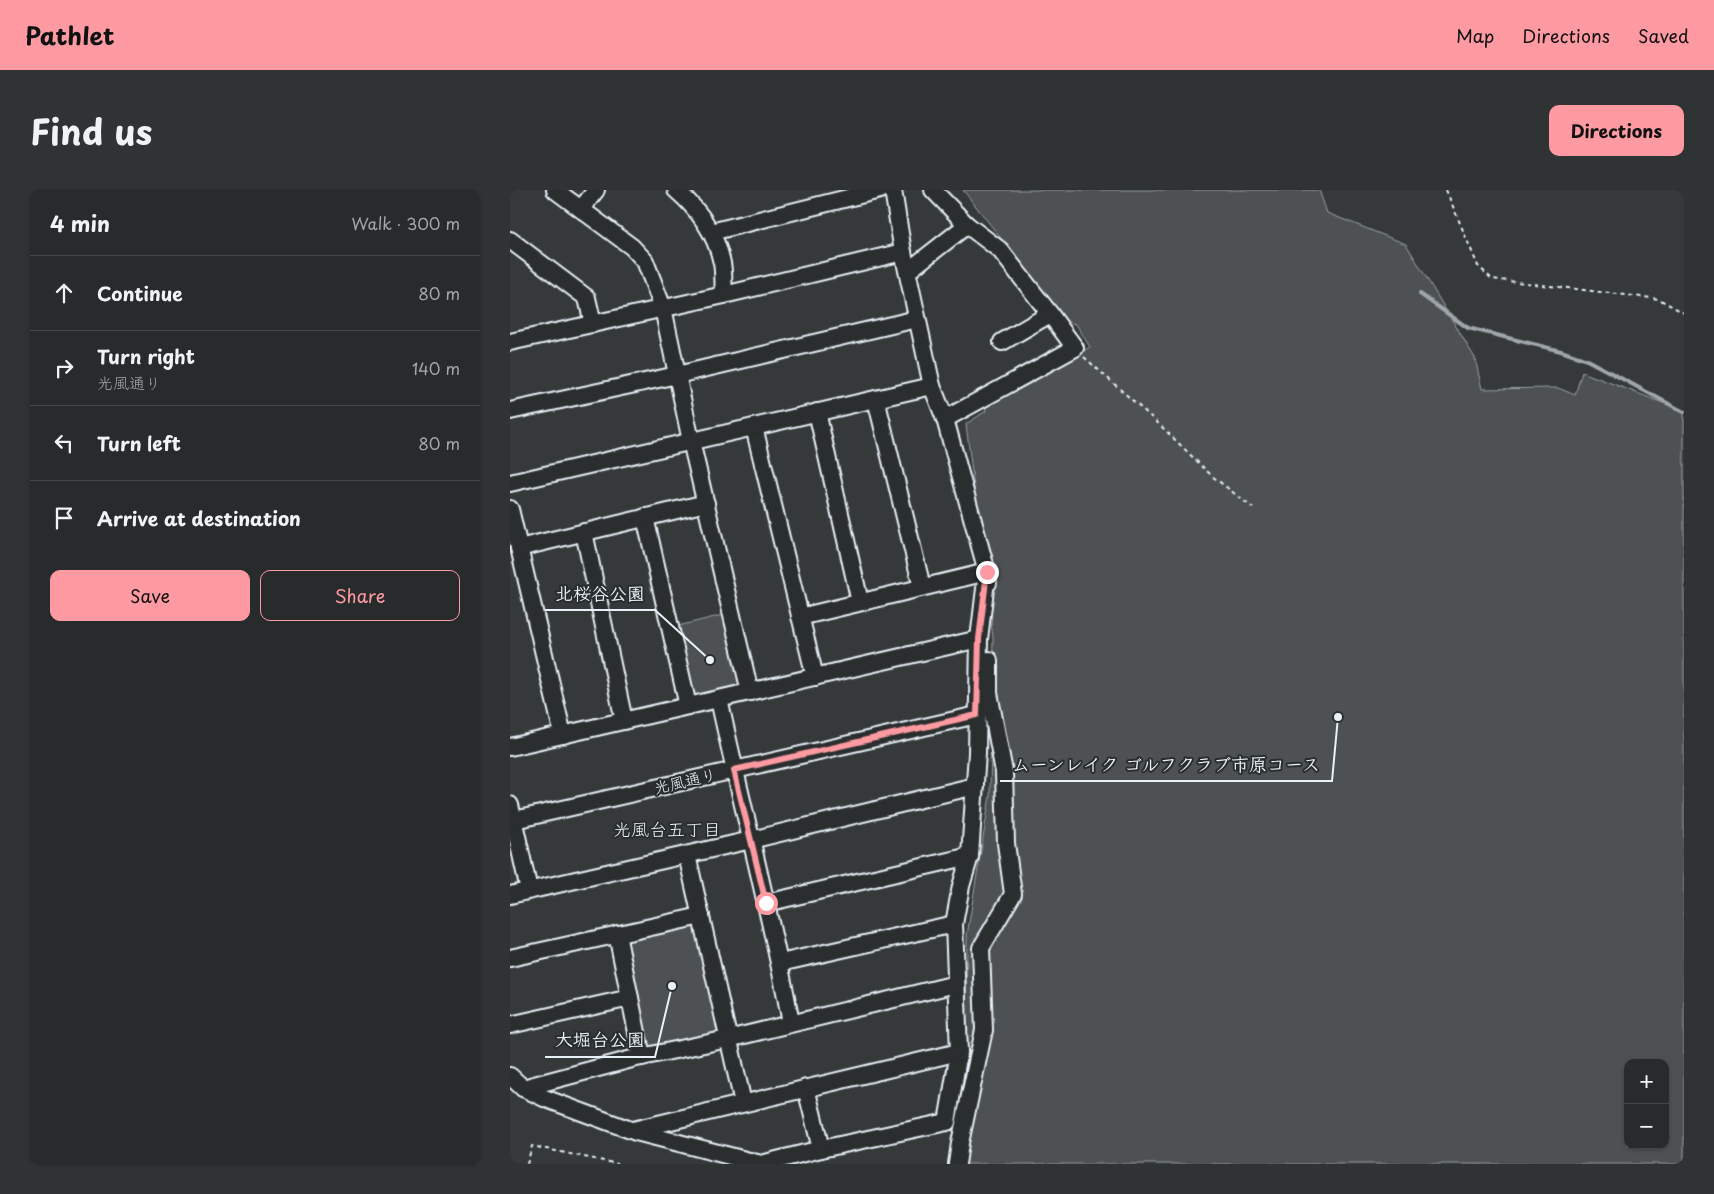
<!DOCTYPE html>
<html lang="en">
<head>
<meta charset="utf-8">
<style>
  body { margin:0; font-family:"Playpen Sans","Klee One",sans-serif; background:#303334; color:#f1f3f6 }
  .controls { position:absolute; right:15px; bottom:15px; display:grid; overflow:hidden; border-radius:10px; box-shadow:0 1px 4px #0004 }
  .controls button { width:45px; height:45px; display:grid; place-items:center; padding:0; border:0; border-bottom:1px solid #444748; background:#282b2c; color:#f1f3f6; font:25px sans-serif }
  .stop { position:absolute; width:15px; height:15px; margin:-11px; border:4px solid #ff9aa2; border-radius:50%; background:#fff }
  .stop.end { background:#ff9aa2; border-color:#fff; box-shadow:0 1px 5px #0008 }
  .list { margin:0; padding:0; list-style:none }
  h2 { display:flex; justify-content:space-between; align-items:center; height:65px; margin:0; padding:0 20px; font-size:21px }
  h2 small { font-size:16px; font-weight:400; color:#a5a7a9 }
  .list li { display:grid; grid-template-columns:32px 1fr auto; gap:15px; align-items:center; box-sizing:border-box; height:75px; padding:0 20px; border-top:1px solid #444748 }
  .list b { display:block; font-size:19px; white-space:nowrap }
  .list p { margin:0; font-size:16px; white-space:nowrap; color:#a5a7a9 }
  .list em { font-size:16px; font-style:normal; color:#a5a7a9 }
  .actions { display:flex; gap:10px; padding:15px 20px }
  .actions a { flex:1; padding:11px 0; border:1px solid #ff9aa2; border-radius:10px; text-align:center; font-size:18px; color:#ff9aa2 }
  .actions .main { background:#ff9aa2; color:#111 }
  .icon { flex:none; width:28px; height:28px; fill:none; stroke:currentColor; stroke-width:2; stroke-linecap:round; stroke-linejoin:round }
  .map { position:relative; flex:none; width:1174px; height:974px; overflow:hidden; border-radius:10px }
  header { display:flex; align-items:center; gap:30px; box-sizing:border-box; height:70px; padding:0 25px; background:#ff9aa2; color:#111 }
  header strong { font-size:24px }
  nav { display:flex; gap:28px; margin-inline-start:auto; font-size:18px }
  .intro { display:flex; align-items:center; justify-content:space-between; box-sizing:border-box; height:120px; padding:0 30px }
  h1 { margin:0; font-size:35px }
  .button { padding:12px 22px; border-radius:10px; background:#ff9aa2; color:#111; font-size:18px; font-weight:700 }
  main { display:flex; gap:30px; padding:0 30px }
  aside { flex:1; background:#282b2c; border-radius:10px; box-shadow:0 1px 4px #0004 }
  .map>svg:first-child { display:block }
  .green { fill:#4d5152; stroke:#9aa1a5; fill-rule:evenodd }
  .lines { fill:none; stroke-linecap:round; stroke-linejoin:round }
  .stream { stroke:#a0a7ac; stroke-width:4 }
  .minor-casing { stroke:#e8f1f8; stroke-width:20 }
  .path { stroke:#e8f1f8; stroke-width:2; stroke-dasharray:4 4; stroke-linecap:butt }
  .minor { stroke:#2a2d2e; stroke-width:16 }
  .route { stroke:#ff9aa2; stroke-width:6 }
  .labels { text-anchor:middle; stroke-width:4; stroke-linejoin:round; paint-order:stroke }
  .street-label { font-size:16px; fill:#e8f1f8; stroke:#2a2d2e }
  .neighbourhood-label { font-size:18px; fill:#e8f1f8; stroke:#2a2d2e }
  .leader { fill:none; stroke:#e8f1f8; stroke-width:2 }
  .callout-dot { fill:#e8f1f8; stroke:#2a2d2e; stroke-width:2 }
  .callout-label { font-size:18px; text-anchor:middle; font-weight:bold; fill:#e8f1f8; stroke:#2a2d2e; stroke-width:4; stroke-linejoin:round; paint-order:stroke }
</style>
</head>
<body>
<header>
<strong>Pathlet</strong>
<nav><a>Map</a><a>Directions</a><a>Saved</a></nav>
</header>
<div class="intro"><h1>Find us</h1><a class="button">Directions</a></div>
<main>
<aside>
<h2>4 min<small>Walk · 300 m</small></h2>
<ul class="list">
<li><svg class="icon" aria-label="ahead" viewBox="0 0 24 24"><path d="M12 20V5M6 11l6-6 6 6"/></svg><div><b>Continue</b></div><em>80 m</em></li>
<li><svg class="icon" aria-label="right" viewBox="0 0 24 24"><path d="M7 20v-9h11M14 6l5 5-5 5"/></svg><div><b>Turn right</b><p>光風通り</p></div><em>140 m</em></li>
<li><svg class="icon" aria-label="left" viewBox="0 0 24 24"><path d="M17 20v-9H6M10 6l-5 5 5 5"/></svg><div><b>Turn left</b></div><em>80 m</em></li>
<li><svg class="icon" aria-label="arrive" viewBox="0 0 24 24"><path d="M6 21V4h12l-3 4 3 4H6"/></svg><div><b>Arrive at destination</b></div></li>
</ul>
<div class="actions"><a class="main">Save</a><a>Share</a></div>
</aside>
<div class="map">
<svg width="1174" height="974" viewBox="0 0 1174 974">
  <rect width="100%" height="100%" fill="#35393a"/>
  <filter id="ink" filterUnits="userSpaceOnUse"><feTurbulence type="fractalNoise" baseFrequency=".02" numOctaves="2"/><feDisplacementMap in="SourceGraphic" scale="10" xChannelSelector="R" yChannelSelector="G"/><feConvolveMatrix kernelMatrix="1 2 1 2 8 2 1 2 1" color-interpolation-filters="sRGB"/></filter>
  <g filter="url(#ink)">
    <g class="green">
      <path d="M453 0H809L817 23 896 54 965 168 972 199 1048 198 1065 205 1072 182 1174 221V974H454L455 961 457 745 480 606 483 448 456 234 476 221 474 215 557 171 580 157 566 134 557 132ZM1118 873H1155V955H1118Z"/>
      <path d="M221 423 240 502 178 516 160 438Z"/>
      <path d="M191 726 218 849 132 867 107 744Z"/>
    </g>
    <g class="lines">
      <path class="stream" d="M910 104 958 138 1051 161 1077 170 1174 222"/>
      <defs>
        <g id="minor">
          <path d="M45 0 122 57 135 71 153 118 181 251 240 502"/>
          <path d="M166 0C188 19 206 44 212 73 214 83 213 94 214 105"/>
          <path d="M383 0 393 62 422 196 435 229 477 382 478 393"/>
          <path d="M423 0 457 35 490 60 540 124 565 158 435 229"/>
          <path d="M71 19 86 0"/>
          <path d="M201 42 370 0"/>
          <path d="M0 50 77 108 83 134"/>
          <path d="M398 81 457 35"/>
          <path d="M0 152 214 105 393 62"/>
          <path d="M492 152 540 124"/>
          <path d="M366 209 412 397"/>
          <path d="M0 221 167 185 407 129"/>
          <path d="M307 222 350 412"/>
          <path d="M244 237 305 487"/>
          <path d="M0 293 422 196"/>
          <path d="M0 319 53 545"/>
          <path d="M135 327 178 516"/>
          <path d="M74 342 114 531"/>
          <path d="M9 358 196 313"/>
          <path d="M290 427 477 382"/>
          <path d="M209 509C232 617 261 724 281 833"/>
          <path d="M0 557 469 449"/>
          <path d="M0 615 19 700"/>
          <path d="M0 631 467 525"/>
          <path d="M177 665 233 913"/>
          <path d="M0 705 241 650 465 596"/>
          <path d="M256 713 460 666"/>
          <path d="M107 744 132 867"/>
          <path d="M0 768 191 726"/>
          <path d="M270 773 444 734"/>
          <path d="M0 835 120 808"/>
          <path d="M0 886 13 898 34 908 126 942 251 974 311 959 437 932 449 862 444 734 451 696 460 666 467 563 469 449 477 382"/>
          <path d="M13 898 122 869 218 849 446 794"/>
          <path d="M296 898 311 959"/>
          <path d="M123 940 449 862"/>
          <path d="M447 974 450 953 474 840 471 758 503 704 496 653 494 582 479 503V470"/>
        </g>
      </defs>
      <use href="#minor" class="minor-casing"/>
      <g class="path">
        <path d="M936 0 968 76 982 89 1149 109 1174 123"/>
        <path d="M574 167 650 235 702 286 743 318"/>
        <path d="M17 974 22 956 108 974"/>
      </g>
      <use href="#minor" class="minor"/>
    </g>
  </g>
  <g class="lines" filter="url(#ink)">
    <path class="route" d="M256 713 224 580 467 525 469 449 477 382"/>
  </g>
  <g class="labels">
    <g class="street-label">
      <text transform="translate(175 591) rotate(-13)" y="6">光風通り</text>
    </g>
    <g class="neighbourhood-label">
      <text x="157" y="646">光風台五丁目</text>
    </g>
  </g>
  <path class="leader" d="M200 470L145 420H35M828 527L822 591H490M162 796L145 867H35"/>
  <g class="callout-dot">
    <circle cx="200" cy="470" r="5"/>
    <circle cx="828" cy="527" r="5"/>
    <circle cx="162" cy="796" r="5"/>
  </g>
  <g class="callout-label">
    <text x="90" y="410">北桜谷公園</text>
    <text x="656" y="581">ムーンレイク ゴルフクラブ市原コース</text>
    <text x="90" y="856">大堀台公園</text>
  </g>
</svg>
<div class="controls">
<button>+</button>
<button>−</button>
</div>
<div class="stop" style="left:256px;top:713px"></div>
<div class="stop end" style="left:477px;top:382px"></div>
</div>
</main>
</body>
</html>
